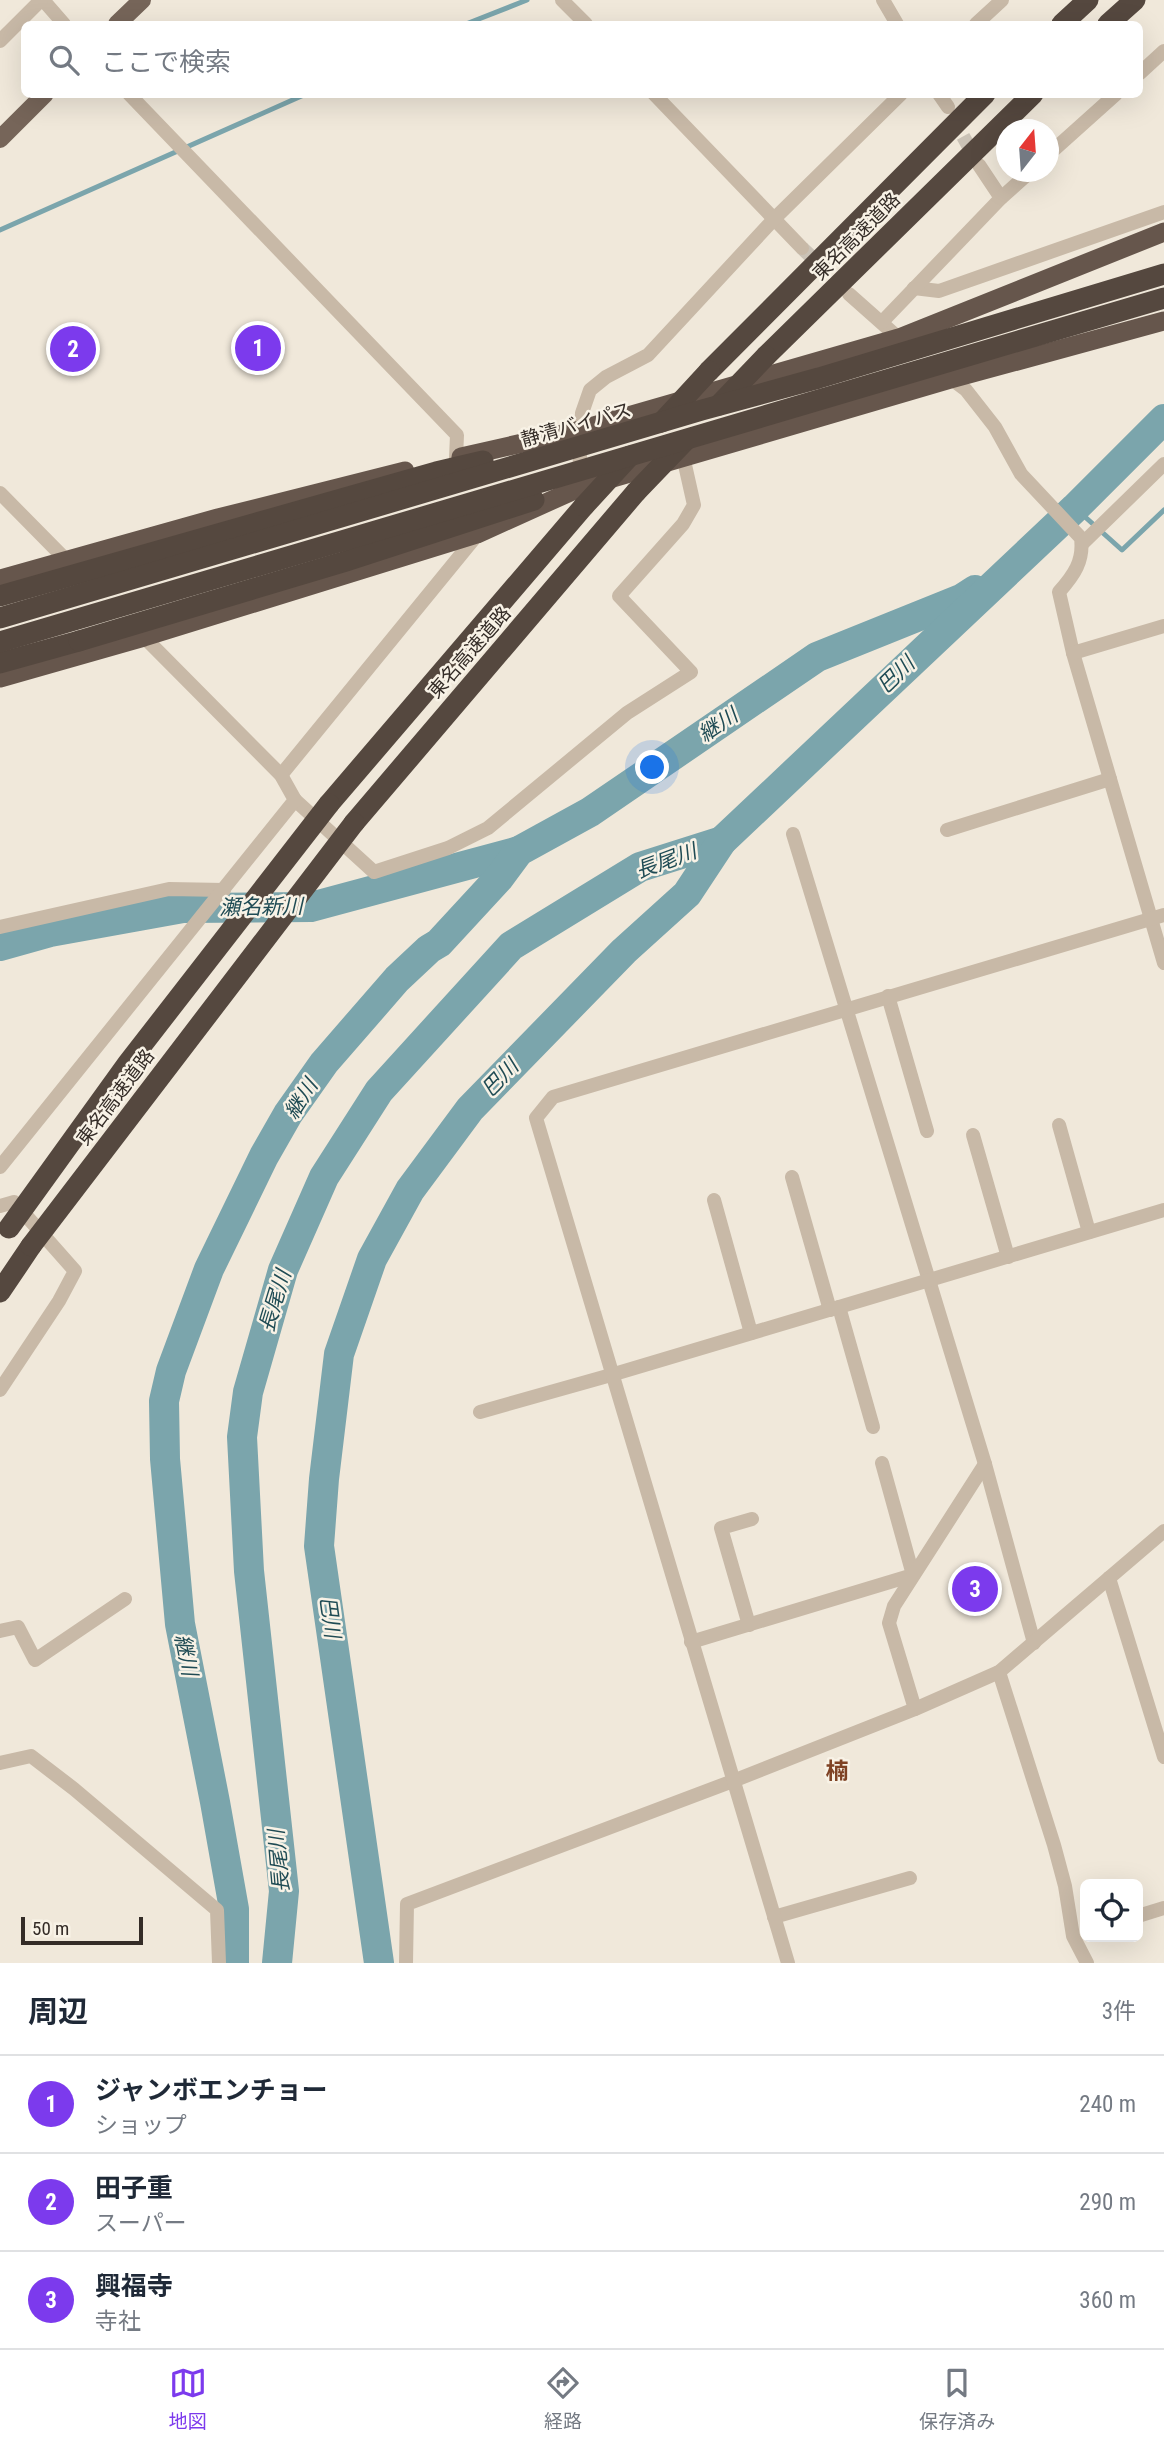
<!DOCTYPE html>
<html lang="ja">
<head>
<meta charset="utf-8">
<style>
  body { margin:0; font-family:"Roboto Condensed","Noto Sans JP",sans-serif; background:#f2f2f3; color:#1f2937 }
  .controls { position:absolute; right:21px; bottom:21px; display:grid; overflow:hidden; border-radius:10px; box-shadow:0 7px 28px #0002 }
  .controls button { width:63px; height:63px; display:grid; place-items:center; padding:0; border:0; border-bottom:2px solid #e0e1e3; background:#fff; color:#1f2937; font:35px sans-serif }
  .compass { position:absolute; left:996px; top:119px; width:63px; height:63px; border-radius:50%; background:#fff; box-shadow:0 7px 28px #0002; rotate:17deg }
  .scale { position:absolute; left:21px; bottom:18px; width:122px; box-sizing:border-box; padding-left:7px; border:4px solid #342c27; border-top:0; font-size:19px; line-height:24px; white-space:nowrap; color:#342c27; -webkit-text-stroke:5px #f8f2e6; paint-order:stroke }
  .you { position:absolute; left:653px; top:768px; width:24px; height:24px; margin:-18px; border:5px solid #fff; border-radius:50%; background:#1a73e8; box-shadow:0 0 0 10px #1a73e833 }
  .badge { display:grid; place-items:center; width:46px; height:46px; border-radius:50%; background:#7c3aed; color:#fff; font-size:23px; font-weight:700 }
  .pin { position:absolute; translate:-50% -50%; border:4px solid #fff; box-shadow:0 2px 7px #0006 }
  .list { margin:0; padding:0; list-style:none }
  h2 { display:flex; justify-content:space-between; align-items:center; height:91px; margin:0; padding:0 28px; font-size:30px }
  h2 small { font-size:23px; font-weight:400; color:#747a83 }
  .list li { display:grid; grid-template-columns:46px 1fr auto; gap:21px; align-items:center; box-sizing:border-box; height:98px; padding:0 28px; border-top:2px solid #e0e1e3 }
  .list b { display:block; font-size:26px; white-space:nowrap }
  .list p { margin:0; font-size:23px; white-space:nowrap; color:#747a83 }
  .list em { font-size:23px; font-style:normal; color:#747a83 }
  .icon { flex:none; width:38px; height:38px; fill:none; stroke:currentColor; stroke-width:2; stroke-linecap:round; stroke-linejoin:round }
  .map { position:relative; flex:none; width:1164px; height:1963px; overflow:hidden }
  .search { position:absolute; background:#fff; box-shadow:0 7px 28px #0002; left:21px; right:21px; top:21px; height:77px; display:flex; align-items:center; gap:18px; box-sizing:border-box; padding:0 24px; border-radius:10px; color:#747a83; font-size:26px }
  .sheet { height:385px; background:#fff }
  nav { display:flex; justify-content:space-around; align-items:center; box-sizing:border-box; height:98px; border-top:2px solid #e0e1e3; background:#fff; font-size:19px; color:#747a83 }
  nav a { display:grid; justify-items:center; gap:4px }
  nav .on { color:#7c3aed }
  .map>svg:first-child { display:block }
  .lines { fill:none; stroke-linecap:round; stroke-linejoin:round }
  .stream { stroke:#7ba5ac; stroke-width:5 }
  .river { stroke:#7ba5ac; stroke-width:30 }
  .minor-tunnel { stroke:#cac2b6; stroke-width:14; stroke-dasharray:14 7; stroke-linecap:butt }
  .minor { stroke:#c8b9a7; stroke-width:14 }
  .primary { stroke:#766559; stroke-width:18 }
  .trunk { stroke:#66564c; stroke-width:19 }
  .motorway { stroke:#55483f; stroke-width:21 }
  .motorway-bridge { stroke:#55483f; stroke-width:21 }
  .labels { text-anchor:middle; stroke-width:5; stroke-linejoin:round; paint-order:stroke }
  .street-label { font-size:19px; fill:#342c27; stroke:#f8f2e6 }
  .water-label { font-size:21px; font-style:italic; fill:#1f4b54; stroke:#f8f2e6 }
  .quarter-label { font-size:23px; font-weight:bold; fill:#7f4224; stroke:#f8f2e6 }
</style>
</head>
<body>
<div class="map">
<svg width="1164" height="1963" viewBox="0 0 1164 1963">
  <rect width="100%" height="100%" fill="#f0e8da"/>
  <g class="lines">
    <g class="stream">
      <path d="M466 24 527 0"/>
      <path d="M0 230 306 94"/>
      <path d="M1075 508 1122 550 1164 510"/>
    </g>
    <g class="river">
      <path d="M0 946 50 932 183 908 311 907 519 851"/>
      <path d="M234 1963V1909L215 1802 180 1624 165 1459 164 1401 171 1371 209 1269 264 1156 288 1114 324 1063 397 979 429 949 439 943 499 878 519 851 590 812 817 657 961 599 975 590"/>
      <path d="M277 1963 284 1891 249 1571 242 1437 248 1392 283 1270 324 1177 379 1091 511 946 640 867 722 841"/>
      <path d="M379 1963 319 1546 324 1479 339 1354 372 1259 410 1190 470 1109 624 951 687 894 722 841 1075 508 1164 419"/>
    </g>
    <g class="minor-tunnel">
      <path d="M953 118 975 158"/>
      <path d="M802 248 846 290"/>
    </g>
    <g class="minor">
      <path d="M43 0 64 24"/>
      <path d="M562 0 586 24"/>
      <path d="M883 0 897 24"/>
      <path d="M976 24 1002 0"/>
      <path d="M0 41 41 0"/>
      <path d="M1140 73 1164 51"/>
      <path d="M129 94 457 435 456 458"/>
      <path d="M654 94 802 248"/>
      <path d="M939 94 948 107"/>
      <path d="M1048 155 1116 94"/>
      <path d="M979 165 1001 198"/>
      <path d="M914 288 939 291 1164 212"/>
      <path d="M849 294 902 341"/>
      <path d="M882 322 1001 198 1030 172"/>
      <path d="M946 375 966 390 995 427 1021 474 1081 538C1084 561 1074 575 1059 592L1073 653 1164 963"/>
      <path d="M579 477 582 413 590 390 606 377 648 355 775 218 901 94"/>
      <path d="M0 493 72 566"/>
      <path d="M1082 544 1164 464"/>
      <path d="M1073 653 1164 626"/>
      <path d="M281 775 477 535"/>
      <path d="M295 800 374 872 448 848 488 828 627 713 691 672 619 596 683 524 694 505 683 456"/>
      <path d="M947 830 1110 779"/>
      <path d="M793 834 985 1464 1034 1643"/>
      <path d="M0 927 169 889 224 890"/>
      <path d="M888 996 927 1131"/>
      <path d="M1059 1125 1089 1232"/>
      <path d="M973 1135 1008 1257"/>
      <path d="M0 1167 295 800 281 775 139 632"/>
      <path d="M792 1177 830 1310"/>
      <path d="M714 1200 751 1333"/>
      <path d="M0 1206 14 1202 75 1271 59 1301 0 1390"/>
      <path d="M839 1307 873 1427"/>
      <path d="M480 1412 611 1375 1164 1210"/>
      <path d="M1109 1578 1164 1757"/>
      <path d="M749 1625 721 1528 752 1519"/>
      <path d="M0 1631 18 1627 35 1660 125 1599"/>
      <path d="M691 1642 913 1575 882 1463"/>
      <path d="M999 1672 1054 1845 1065 1886 1073 1936 1087 1963"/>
      <path d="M915 1709 889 1623 894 1606 985 1464"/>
      <path d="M0 1763 31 1756 74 1789 217 1910 219 1963"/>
      <path d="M1138 1916 1164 1908"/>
      <path d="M774 1917 910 1878"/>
      <path d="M406 1963 407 1904 733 1781 915 1709 999 1672 1164 1531"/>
      <path d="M788 1963 536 1118 553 1097 1164 915"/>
    </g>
    <g class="primary">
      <path d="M117 24 142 0"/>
      <path d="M0 139 45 94"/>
    </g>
    <g class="trunk">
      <path d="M461 457 580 430 899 338 1164 232"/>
      <path d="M0 579 218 518 405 471"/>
      <path d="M0 678 144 637 477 534 579 488 951 379 1164 321"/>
    </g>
    <g class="motorway">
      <path d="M1062 24 1088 0"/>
      <path d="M1108 24 1135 0"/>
      <path d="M766 356 1033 94"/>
      <path d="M709 371 985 94"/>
      <path d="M0 663 79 641"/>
      <path d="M329 804 584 506"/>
      <path d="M354 823 636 492"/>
      <path d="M0 1292 31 1246"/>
    </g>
    <g class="motorway-bridge">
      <path d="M719 405 766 356"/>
      <path d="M662 422 709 371"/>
      <path d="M636 492 685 441"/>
      <path d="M584 506 630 456"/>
      <path d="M0 596 436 472 483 461"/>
      <path d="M0 618 702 410 819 378 1164 274"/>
      <path d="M79 641 343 562 534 500"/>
      <path d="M0 642 1164 298"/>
      <path d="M9 1228 128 1063 329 804"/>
      <path d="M31 1246 354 823"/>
    </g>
  </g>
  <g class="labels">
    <g class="street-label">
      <text transform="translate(856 236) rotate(-45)" y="7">東名高速道路</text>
      <text transform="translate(576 424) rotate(-16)" y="7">静清バイパス</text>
      <text transform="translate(469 652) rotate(-49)" y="7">東名高速道路</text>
      <text transform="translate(115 1097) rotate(-53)" y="7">東名高速道路</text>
    </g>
    <g class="water-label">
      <text transform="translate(896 675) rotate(-44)" y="7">巴川</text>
      <text transform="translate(718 725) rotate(-34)" y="7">継川</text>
      <text transform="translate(666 861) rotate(-20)" y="7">長尾川</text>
      <text transform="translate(261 907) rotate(-1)" y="7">瀬名新川</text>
      <text transform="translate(500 1078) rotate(-46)" y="7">巴川</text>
      <text transform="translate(301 1099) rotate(-57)" y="7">継川</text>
      <text transform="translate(275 1301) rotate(-73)" y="7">長尾川</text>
      <text transform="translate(330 1617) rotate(82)" y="7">巴川</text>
      <text transform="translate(186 1655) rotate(79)" y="7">継川</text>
      <text transform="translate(279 1861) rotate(-95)" y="7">長尾川</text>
    </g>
    <g class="quarter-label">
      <text x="837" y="1779">楠</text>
    </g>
  </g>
</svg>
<div class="controls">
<button><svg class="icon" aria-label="locate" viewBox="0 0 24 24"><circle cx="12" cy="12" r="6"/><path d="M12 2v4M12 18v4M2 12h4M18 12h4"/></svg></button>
</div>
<svg class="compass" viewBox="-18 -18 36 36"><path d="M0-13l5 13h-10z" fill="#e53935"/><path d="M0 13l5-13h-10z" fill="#747a83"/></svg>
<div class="scale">50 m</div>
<div class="you"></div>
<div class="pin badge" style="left:258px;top:348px">1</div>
<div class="pin badge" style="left:73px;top:349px">2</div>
<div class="pin badge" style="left:975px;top:1589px">3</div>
<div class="search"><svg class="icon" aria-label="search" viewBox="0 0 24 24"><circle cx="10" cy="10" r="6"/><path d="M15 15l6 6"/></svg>ここで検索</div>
</div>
<section class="sheet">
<h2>周辺<small>3件</small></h2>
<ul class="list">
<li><span class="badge">1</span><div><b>ジャンボエンチョー</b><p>ショップ</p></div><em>240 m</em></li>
<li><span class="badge">2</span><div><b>田子重</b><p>スーパー</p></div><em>290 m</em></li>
<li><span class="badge">3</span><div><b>興福寺</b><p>寺社</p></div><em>360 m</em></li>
</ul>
</section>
<nav>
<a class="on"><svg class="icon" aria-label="map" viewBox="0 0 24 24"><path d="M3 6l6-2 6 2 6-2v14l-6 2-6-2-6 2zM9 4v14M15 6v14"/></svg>地図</a>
<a><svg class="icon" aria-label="directions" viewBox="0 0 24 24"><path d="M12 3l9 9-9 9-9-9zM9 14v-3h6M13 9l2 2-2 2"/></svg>経路</a>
<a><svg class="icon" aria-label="saved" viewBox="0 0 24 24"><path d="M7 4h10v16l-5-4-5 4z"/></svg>保存済み</a>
</nav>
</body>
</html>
